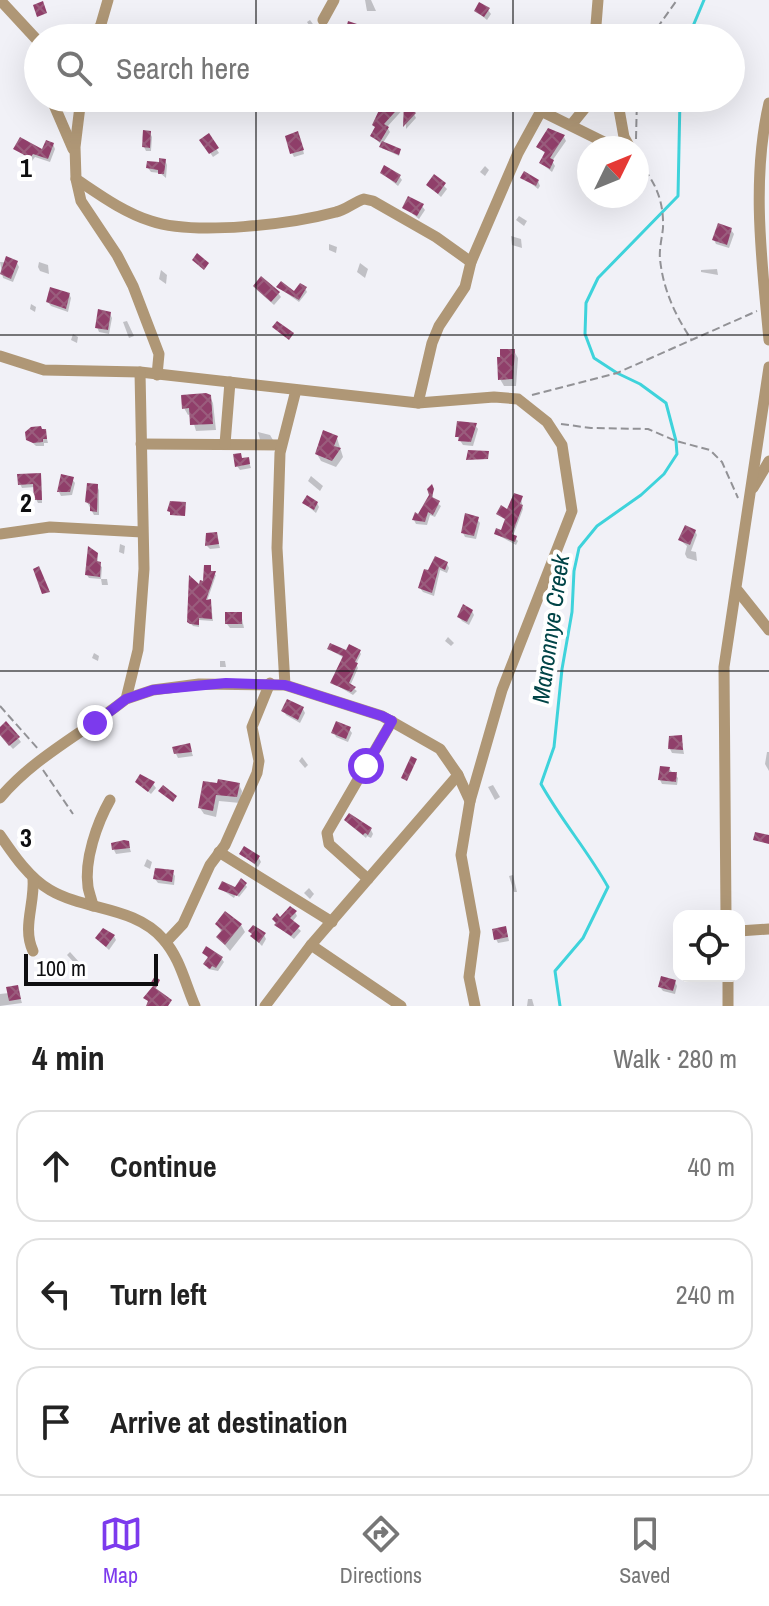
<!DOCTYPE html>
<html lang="en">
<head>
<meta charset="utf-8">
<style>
  body { margin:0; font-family:"Archivo Narrow",sans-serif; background:#f2f2f2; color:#222 }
  .controls { position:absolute; right:24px; bottom:24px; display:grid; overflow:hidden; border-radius:16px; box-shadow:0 8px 32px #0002 }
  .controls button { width:72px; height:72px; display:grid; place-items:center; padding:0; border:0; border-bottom:2px solid #e0e0e0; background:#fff; color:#222; font:40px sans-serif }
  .compass { position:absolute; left:577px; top:136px; width:72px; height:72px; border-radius:50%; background:#fff; box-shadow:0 8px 32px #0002; rotate:47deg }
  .scale { position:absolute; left:24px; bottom:20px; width:134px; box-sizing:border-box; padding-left:8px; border:4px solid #0e0e10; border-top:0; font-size:22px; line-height:28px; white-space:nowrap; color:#0e0e10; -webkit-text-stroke:6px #fff; paint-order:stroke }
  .stop { position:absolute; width:24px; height:24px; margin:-18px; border:6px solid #7c3aed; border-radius:50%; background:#fff }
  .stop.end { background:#7c3aed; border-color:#fff; box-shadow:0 2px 8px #0008 }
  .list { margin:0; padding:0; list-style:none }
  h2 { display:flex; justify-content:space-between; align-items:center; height:104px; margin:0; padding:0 32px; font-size:34px }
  h2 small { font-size:26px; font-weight:400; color:#767676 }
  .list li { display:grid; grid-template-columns:52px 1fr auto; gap:24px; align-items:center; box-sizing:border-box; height:112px; margin:0 16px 16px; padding:0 16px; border:2px solid #e0e0e0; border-radius:24px }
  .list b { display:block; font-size:30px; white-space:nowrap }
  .list em { font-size:26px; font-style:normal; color:#767676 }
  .icon { flex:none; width:44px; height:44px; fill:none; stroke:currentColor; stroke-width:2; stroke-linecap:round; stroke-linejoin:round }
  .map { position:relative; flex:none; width:769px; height:1006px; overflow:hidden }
  .search { position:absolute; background:#fff; box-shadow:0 8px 32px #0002; left:24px; right:24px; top:24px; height:88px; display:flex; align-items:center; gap:20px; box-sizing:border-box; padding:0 28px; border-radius:44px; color:#767676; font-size:30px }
  .sheet { height:488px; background:#fff }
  nav { display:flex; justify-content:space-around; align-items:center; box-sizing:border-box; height:112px; border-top:2px solid #e0e0e0; background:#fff; font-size:22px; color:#767676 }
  nav a { display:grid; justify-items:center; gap:4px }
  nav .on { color:#7c3aed }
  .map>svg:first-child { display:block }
  .shadow { fill:#0003 }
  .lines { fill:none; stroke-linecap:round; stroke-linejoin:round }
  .stream { stroke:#3ed3db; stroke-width:3 }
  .building { fill:url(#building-cross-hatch) }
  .path { stroke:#929296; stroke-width:2; stroke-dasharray:8 4; stroke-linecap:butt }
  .minor { stroke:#af9776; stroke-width:11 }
  .route { stroke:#7c3aed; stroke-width:10 }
  .grid { fill:none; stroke:#0e0e10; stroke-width:2; stroke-opacity:0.55 }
  .labels { text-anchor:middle; stroke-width:8; stroke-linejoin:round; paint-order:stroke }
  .water-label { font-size:24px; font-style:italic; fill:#004447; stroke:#fff }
  .grid-label { font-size:26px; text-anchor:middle; font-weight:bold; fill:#0e0e10; stroke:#fff; stroke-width:8; stroke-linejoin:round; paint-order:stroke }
</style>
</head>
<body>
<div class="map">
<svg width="769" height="1006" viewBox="0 0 769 1006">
  <defs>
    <pattern id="building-cross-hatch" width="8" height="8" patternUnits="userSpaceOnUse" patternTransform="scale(2)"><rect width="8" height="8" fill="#903f6a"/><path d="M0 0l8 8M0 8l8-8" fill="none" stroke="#9a5d7d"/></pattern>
  </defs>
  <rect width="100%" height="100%" fill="#f1f1f7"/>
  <g class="shadow">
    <path d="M365 0H371L376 11H367Z"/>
    <path d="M488 10 491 14 487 20 476 11Z"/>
    <path d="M310 20 315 27 312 30 307 22Z"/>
    <path d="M393 98H398L414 114 416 118 406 129V106L387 127 390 132 383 143 400 151 399 156 382 148V145L372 136Z"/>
    <path d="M150 133 152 137 151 151H146L144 147Z"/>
    <path d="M208 136 219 153 213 157 202 141Z"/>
    <path d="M564 137 566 141 552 161 555 166 552 172 541 163 546 154 538 147Z"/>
    <path d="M300 138 304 154 294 157 292 153Z"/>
    <path d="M53 144 55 149 50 162 35 157 32 161 16 149 43 152Z"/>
    <path d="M165 160 167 165 166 178 160 173 151 172 148 168Z"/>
    <path d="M485 166 489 170 485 176 480 172Z"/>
    <path d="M382 173 399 176 402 180 398 186Z"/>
    <path d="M435 177 447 189 441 197 428 185Z"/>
    <path d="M523 177 538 181 540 186 538 189Z"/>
    <path d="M422 206 425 210 419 219 404 207Z"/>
    <path d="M519 216 527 221 524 226 516 220Z"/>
    <path d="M731 230 734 234 729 248 716 244 714 240Z"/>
    <path d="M511 236 521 239 522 248 512 245Z"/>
    <path d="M329 244 337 247 336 253 329 250Z"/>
    <path d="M0 262 17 263 19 267 13 282 3 278Z"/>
    <path d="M39 262 48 265 49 274 40 271 38 267Z"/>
    <path d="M360 263 368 269 365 278 357 272Z"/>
    <path d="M717 269 718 275 701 272V270Z"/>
    <path d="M161 270 167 275 166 284 159 279Z"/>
    <path d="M278 287 295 294 305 288 307 292 299 302Z"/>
    <path d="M257 290 278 293 281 297 274 305Z"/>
    <path d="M69 294 71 298 68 312 51 306 48 302Z"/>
    <path d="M31 304 36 307 35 312 30 309Z"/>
    <path d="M110 314 112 318 109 334 99 332 97 327Z"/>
    <path d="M127 321 134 336 129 338 123 322Z"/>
    <path d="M73 334 78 337 77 343 71 340Z"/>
    <path d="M514 351 518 358 516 386H504L500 379Z"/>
    <path d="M210 397 213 403 216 430 196 431 191 414 188 415 184 408Z"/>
    <path d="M475 425 478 429 473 446 463 445 457 436Z"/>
    <path d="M45 431 48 443H44V446H36L27 438Z"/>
    <path d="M258 432 270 435 273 440H260Z"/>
    <path d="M337 438 343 457 336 467 321 461 317 454Z"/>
    <path d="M248 459 251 468 240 470 237 466 243 460Z"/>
    <path d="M39 475 41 478 42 503H38L36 499 35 487 22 488 20 484Z"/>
    <path d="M311 476 323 486 320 491 308 481Z"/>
    <path d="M72 479 75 483 72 495 61 496 59 492Z"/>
    <path d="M97 486 99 490V515H94L87 502Z"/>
    <path d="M433 490V500L441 506 435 517 430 515 427 525 416 524 414 520 419 516Z"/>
    <path d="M521 498 523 509 513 536 518 541 516 545 496 534 503 532 507 521 498 514 508 512Z"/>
    <path d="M304 503H317L319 507 316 513Z"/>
    <path d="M477 519 480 523 476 539 465 537 463 533Z"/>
    <path d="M695 531 697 535 691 551 696 552 697 561 687 558 685 554 687 546 680 540Z"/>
    <path d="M216 534 220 548 210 549 207 546Z"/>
    <path d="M120 544 125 546 124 554 119 552Z"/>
    <path d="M97 555 98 564 102 567 101 579 89 578 87 575Z"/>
    <path d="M436 559 447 564 449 568 447 573 440 570 434 596 423 592 420 588Z"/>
    <path d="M210 567 212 573 216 575 207 601 211 604 213 621 199 620V627L193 626 189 621Z"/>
    <path d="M101 579H107L108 585H102Z"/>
    <path d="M472 611 474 615 469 625 462 621 459 617Z"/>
    <path d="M241 614 244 628H230L227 624Z"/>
    <path d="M448 637 454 643 451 646 445 641Z"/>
    <path d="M329 649 347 653 359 651 361 654 356 664 358 668 350 686 357 691 353 695 333 683 344 658Z"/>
    <path d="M94 653 99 656 98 661 92 658Z"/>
    <path d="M220 661H225L226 667H220Z"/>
    <path d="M303 709 305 713 300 723 286 715 284 711Z"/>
    <path d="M0 729 18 738 21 742 13 749 0 735Z"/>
    <path d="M349 729 352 733 348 742 336 737 334 732Z"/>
    <path d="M681 737 684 754 672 753 670 749Z"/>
    <path d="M191 750 193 756 178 758 176 754Z"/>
    <path d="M767 752H769V771L765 764Z"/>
    <path d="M302 757 308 765 305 768 299 761Z"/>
    <path d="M669 769 678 778 677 785 662 784 660 780Z"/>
    <path d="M137 782 153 784 156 788 151 794Z"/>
    <path d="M239 785 242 791 240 803 219 801 216 817 204 814 200 808 219 786Z"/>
    <path d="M493 785 500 797 495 800 488 787Z"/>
    <path d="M349 815 371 830 373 834 371 838 367 836 366 838 349 824 347 820Z"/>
    <path d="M128 843 131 852 116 854 114 850Z"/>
    <path d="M241 854 259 858 261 862 258 867Z"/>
    <path d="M147 859 152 862 150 869 144 866Z"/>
    <path d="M172 872 175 876 174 885 158 883 155 879Z"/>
    <path d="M513 875 517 892H514L509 876Z"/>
    <path d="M245 884 247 887 239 897 236 894 234 898 221 889H235Z"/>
    <path d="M309 888 314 894 310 899 304 893Z"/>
    <path d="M295 912 297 916 292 922 301 931 294 939 277 926 281 920Z"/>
    <path d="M217 925H241L245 932 230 951 218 937 222 933Z"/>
    <path d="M507 932 509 941 498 943 496 939Z"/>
    <path d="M264 935 266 939 262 946 252 936Z"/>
    <path d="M114 936 116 940 109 950 97 939Z"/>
    <path d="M70 952 80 963 77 966 67 955Z"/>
    <path d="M204 953 221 958 224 962 218 971 208 969 206 964 209 959Z"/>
    <path d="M675 982 677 986 675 994 663 991 660 987Z"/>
    <path d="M17 987 22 1003 0 1006V994L9 993Z"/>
    <path d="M528 999H532L534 1006H527Z"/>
  </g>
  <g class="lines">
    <g class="stream">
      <path d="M688 38 704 0"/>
      <path d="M560 1006 555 971 583 938 608 887C588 851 561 820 541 784L554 747 562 669 572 612 574 571 579 548 597 526 641 495 664 474 677 454 676 441 666 403 640 384 617 373 594 358 585 334 586 303 598 278 678 196 680 98"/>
    </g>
  </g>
  <g class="building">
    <path d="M43 1 47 13 37 17 33 5Z"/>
    <path d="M479 2 490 8 484 17 474 11Z"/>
    <path d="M348 21 360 25 358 35 361 38H334L337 29 342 31 344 24 347 25Z"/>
    <path d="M391 98H400L416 113 403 127 404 102 384 124 389 127 380 142 370 136 375 127 372 125 381 106Z"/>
    <path d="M548 128 565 135 550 158 554 160 550 169 539 163 545 152 536 147Z"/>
    <path d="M143 130 151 131 150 148 142 147Z"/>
    <path d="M298 131 304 150 290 154 285 136Z"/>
    <path d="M209 133 219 148 209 154 199 140Z"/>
    <path d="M20 137 42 149 46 140 54 143 48 159 33 154 30 158 13 149Z"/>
    <path d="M382 141 401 149 399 155 379 147Z"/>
    <path d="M159 158 166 159 164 174H158V170L146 168 147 161 159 162Z"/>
    <path d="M384 165 401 175 396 183 380 173Z"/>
    <path d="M524 171 539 180 536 186 520 178Z"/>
    <path d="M434 174 446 183 438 194 426 185Z"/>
    <path d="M408 196 424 204 417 216 402 208Z"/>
    <path d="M718 223 732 228 727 245 712 240Z"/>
    <path d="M197 253 209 263 204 270 192 260Z"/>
    <path d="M6 256 18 261 11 279 0 274Z"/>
    <path d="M261 276 280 292 271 302 253 286Z"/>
    <path d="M281 281 294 291 300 283 307 287 299 300 276 287Z"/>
    <path d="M50 287 70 293 66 309 46 302Z"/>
    <path d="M98 309 111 312 108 330 95 328Z"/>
    <path d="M277 321 294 333 289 340 272 327Z"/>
    <path d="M500 349H515L513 379 498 380 497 357H500Z"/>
    <path d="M206 393 211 395 213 424 190 425 189 408 182 409 181 395Z"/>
    <path d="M457 421 477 423 471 442 458 441 459 437H455Z"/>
    <path d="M41 426 42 429H46L47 439H43V442L33 443 26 440 25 432 31 427Z"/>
    <path d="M323 430 338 436 334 446 341 448 332 461 315 454Z"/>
    <path d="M468 450 489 451 488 459 466 460Z"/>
    <path d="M241 453 242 458 249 457 250 464 235 467 233 454Z"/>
    <path d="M41 473 42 500H34L33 484 18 485 17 474Z"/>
    <path d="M61 474 74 477 70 492H57Z"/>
    <path d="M87 483 98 484 97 512 90 511V504L85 502Z"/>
    <path d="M432 484 434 489 432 497 440 501 433 515 428 512 425 522 412 520 415 512 418 514 429 495 427 489Z"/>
    <path d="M514 493 523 496 520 504 523 505 512 534 517 536 515 542 494 534 496 528 501 530 505 519 496 514 501 505 507 509Z"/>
    <path d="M307 495 318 502 314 510 302 503Z"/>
    <path d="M170 501 186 502 185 516 170 515V512L167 511Z"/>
    <path d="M465 513 479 517 474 536 461 533Z"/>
    <path d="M685 525 696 530 690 545 678 540Z"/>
    <path d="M217 532 219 544 205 546 206 533Z"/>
    <path d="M88 546 98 553 97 561 101 562 100 577 85 575Z"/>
    <path d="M435 556 448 562 445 570 439 567 432 593 418 588 424 569 428 570Z"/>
    <path d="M204 565H211V571H216L206 600 211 599 212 619 199 618V625L190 624 187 622 189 575 199 584 200 580 203 581Z"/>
    <path d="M39 566 50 592 42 594 33 569Z"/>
    <path d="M463 604 473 610 467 622 457 617Z"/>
    <rect x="225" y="612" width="17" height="12"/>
    <path d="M330 643 346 650 349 644 361 650 355 662 358 663 349 683 356 687 351 692 330 683 343 656 327 649Z"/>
    <path d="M287 699 304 707 298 720 281 711Z"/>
    <path d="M6 721 20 737 9 746 0 735V727Z"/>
    <path d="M336 721 351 727 346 739 331 733Z"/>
    <path d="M682 735 683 750 668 749 669 736Z"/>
    <path d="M190 743 192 752 174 754 172 747Z"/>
    <path d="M411 756 417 759 407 781 401 778Z"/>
    <path d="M660 766 670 767 669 772H677L676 782 658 780Z"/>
    <path d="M140 774 155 782 148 792 135 782Z"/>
    <path d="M218 779 240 783 237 797 216 795 213 811 198 808 203 781 217 783Z"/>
    <path d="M163 785 177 796 173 802 158 791Z"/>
    <path d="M349 813 372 828 368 835 365 833 363 835 344 820Z"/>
    <path d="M755 832 769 835V844L753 840Z"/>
    <path d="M124 840 129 841 130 848 112 850 111 843Z"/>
    <path d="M244 846 260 856 255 864 239 854Z"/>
    <path d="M155 868 174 870 172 882 153 879Z"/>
    <path d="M241 878 247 883 237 896 218 889 222 881 235 887Z"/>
    <path d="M290 906 297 911 290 918 300 926 291 936 274 925 276 923 272 919 277 913 280 917Z"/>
    <path d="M225 911 242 924 225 945 216 937 222 930 215 924Z"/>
    <path d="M253 925 266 933 259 943 250 936 252 934 248 931Z"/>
    <path d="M506 926 508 937 494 940 492 929Z"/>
    <path d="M103 928 115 935 106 947 95 938Z"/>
    <path d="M206 946 223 957 216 968 212 966 210 969 203 964 208 957 202 953Z"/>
    <path d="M155 976 160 980 156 988 154 987 172 1000 168 1006H146L148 1001 143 998 153 986 150 984Z"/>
    <path d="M661 976 676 980 673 991 658 987Z"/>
    <path d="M18 985 21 999 9 1001 6 987Z"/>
  </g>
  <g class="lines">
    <g class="path">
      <path d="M650 38 677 0"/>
      <path d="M636 139 637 98"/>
      <path d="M637 160C655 181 664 200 663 228 662 238 659 249 660 259 663 289 675 315 691 339"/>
      <path d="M532 395 617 373 757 311"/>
      <path d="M561 424 591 428 648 429 676 441 710 450 722 462 738 498"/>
      <path d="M0 706 39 750"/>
      <path d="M43 770 73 814"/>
    </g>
    <g class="minor">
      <path d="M0 0 38 41"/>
      <path d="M598 0 596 25 600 38"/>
      <path d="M323 20 334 0"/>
      <path d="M70 38 100 28"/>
      <path d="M97 38 108 0"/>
      <path d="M51 98 73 149"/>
      <path d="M81 98 75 147 76 179 81 201 117 255 133 286 159 354 157 375"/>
      <path d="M617 98 624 137 630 148"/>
      <path d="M769 103C751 180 762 263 769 340"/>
      <path d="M572 124 593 98"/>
      <path d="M76 179C100 195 123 212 151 221 195 236 292 224 336 212 346 210 354 202 364 199L373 201 436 237 471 262"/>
      <path d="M0 356 44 370 140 372 418 403 494 397 518 399 547 422 562 445 572 511 502 690 470 801 461 855 475 932 469 977 475 1006"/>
      <path d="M418 403 432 343 439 326 465 287 471 262 518 153 541 111 616 148"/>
      <path d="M141 444 281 445"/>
      <path d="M225 444 230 382"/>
      <path d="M753 488 769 461"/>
      <path d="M0 534 50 527 142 532"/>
      <path d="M738 591 769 630"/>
      <path d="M285 685 277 548 280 453 296 390"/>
      <path d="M126 699 153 690 199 684 285 685 382 716 440 749 458 775 470 801"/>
      <path d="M0 798C34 757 85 732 126 699L138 650 144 569 140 372"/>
      <path d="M0 835C13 854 29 878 50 890 86 911 134 906 163 939 180 958 185 983 195 1006"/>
      <path d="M219 852 332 922"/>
      <path d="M368 879 329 844 327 833 392 721"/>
      <path d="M93 906C92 900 89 893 88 887 84 860 97 823 110 800"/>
      <path d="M726 916 724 667 769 367"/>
      <path d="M739 931 769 929"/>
      <path d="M166 942 183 924 210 865 225 845 257 773 259 761 252 727 270 683"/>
      <path d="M311 945 401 1006"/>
      <path d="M33 951C22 927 35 904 33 878"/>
      <path d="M728 976V1006"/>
      <path d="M265 1006 311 945 458 775"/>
    </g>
  </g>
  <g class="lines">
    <path class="route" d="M95 723 126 699 153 690 226 683 285 685 382 716 392 721 366 766"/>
  </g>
  <path class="grid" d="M256 0V38M513 0V38M256 98V1006M513 98V1006M0 335H769M0 671H769"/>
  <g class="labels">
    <g class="water-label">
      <text transform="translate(551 629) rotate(-82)" y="8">Manonnye Creek</text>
    </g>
  </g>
  <g class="grid-label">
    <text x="26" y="177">1</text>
    <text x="26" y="512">2</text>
    <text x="26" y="847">3</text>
  </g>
</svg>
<div class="controls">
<button><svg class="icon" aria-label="locate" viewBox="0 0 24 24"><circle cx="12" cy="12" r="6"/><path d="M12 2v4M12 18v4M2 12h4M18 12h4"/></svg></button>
</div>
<svg class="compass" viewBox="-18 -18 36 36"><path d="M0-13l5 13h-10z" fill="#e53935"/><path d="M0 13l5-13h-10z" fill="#767676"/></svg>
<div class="scale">100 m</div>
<div class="stop" style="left:366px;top:766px"></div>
<div class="stop end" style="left:95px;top:723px"></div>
<div class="search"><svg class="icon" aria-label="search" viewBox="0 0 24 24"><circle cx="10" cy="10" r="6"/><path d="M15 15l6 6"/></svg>Search here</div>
</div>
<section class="sheet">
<h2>4 min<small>Walk · 280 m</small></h2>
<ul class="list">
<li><svg class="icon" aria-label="ahead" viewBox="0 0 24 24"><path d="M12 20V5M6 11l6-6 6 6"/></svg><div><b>Continue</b></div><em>40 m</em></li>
<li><svg class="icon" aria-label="left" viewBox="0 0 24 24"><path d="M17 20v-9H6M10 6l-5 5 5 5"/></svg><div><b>Turn left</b></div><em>240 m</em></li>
<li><svg class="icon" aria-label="arrive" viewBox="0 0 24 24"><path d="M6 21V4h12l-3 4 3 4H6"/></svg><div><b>Arrive at destination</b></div></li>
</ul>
</section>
<nav>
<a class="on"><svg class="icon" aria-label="map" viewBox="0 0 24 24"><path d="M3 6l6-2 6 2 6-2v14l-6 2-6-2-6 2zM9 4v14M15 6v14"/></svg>Map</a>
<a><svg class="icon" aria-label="directions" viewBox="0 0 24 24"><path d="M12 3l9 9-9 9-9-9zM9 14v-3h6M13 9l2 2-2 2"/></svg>Directions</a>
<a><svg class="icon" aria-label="saved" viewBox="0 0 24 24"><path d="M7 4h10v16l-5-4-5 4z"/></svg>Saved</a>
</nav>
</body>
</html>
